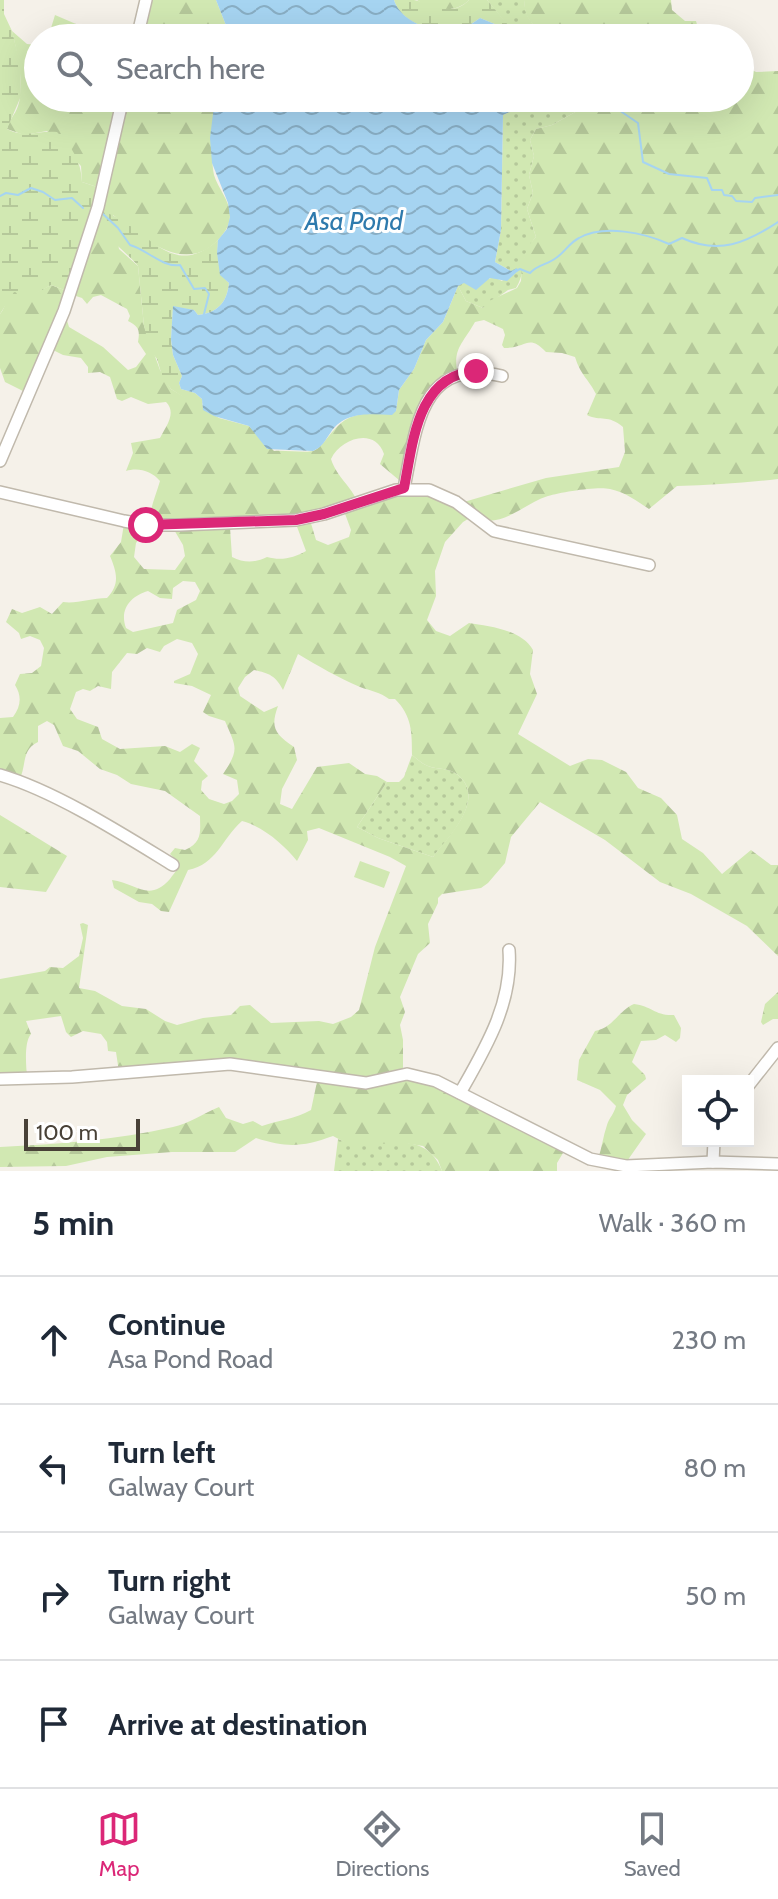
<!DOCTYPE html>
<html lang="en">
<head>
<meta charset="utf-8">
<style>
  body { margin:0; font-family:Cabin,sans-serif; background:#f2f2f3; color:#1f2937 }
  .controls { position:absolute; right:24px; bottom:24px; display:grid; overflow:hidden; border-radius:0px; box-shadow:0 8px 32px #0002 }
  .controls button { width:72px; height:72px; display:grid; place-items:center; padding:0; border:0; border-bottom:2px solid #e0e1e3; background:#fff; color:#1f2937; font:40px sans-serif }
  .scale { position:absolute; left:24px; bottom:20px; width:116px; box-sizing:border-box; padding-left:8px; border:4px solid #484137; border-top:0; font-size:22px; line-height:28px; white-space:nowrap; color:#484137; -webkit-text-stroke:6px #fff; paint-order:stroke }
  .stop { position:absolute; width:24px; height:24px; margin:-18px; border:6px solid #db2777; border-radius:50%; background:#fff }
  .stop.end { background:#db2777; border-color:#fff; box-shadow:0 2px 8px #0008 }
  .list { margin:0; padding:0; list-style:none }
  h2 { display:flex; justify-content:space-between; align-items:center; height:104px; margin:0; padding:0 32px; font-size:34px }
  h2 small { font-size:26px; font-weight:400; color:#747a83 }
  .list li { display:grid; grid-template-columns:52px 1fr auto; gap:24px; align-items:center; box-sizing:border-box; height:128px; padding:0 32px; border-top:2px solid #e0e1e3 }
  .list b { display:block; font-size:30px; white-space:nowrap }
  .list p { margin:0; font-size:26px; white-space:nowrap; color:#747a83 }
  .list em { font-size:26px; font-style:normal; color:#747a83 }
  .icon { flex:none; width:44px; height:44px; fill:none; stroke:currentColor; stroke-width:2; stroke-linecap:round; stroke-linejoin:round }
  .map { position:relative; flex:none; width:778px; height:1171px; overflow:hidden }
  .search { position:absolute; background:#fff; box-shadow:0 8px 32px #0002; left:24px; right:24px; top:24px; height:88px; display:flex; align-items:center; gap:20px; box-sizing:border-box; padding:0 28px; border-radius:44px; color:#747a83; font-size:30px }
  .sheet { height:616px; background:#fff }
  nav { display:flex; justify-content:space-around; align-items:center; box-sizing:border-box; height:112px; border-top:2px solid #e0e1e3; background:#fff; font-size:22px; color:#747a83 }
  nav a { display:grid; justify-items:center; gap:4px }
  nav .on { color:#db2777 }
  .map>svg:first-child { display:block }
  .grass { fill:url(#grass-dots) }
  .forest { fill:url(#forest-firs); fill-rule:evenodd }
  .wetland { fill:url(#wetland-marsh) }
  .pitch { fill:#d1e8b2 }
  .water { fill:url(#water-waves) }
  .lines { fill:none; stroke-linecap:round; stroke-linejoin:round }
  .stream { stroke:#a6d4f1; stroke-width:2 }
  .minor-casing { stroke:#c0b9ac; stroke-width:14 }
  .minor { stroke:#fff; stroke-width:11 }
  .route { stroke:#db2777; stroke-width:10 }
  .labels { text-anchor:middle; stroke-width:6; stroke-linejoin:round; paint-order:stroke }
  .water-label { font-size:26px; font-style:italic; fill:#2e7aad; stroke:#fff }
</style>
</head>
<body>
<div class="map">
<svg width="778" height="1171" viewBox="0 0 778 1171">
  <defs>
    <pattern id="grass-dots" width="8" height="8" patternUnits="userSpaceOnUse" patternTransform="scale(2)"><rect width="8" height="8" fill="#d1e8b2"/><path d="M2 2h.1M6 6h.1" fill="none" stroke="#b5c89a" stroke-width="1.8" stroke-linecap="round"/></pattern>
    <pattern id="forest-firs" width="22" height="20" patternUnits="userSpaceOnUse" patternTransform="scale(2)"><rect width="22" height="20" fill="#d1e8b2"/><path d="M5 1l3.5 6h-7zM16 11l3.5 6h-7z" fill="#b5c89a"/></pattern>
    <pattern id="wetland-marsh" width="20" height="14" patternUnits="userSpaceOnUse" patternTransform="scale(2)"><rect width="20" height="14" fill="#d1e8b2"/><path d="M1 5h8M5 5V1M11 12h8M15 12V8" fill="none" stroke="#b5c89a"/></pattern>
    <pattern id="water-waves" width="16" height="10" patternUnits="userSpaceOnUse" patternTransform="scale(2)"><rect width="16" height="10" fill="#a6d4f1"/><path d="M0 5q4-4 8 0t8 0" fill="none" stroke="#89aec4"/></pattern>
  </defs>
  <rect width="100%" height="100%" fill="#f5f1e9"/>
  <g class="grass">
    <path d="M487 0H524C526 23 534 23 548 38H518Z"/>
    <path d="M539 98H584L579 110 552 125 536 129 530 140 534 156 529 175 533 193 527 209 536 237C518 258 527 271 516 288L508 290 483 308 466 301 458 286 463 282 470 285 494 277 502 281 511 271 495 262 501 230 503 115Z"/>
    <path d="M412 755C416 758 422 764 428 766 438 770 448 767 458 775 487 799 448 838 433 857L378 838 357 827 387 782H399L404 777Z"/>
    <path d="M338 1139C373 1155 423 1122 442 1171H334Z"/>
  </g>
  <g class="forest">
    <path d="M143 0H216L231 38H134Z"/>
    <path d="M417 0H469C456 14 431 11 417 0Z"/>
    <path d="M524 0H671L672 10 685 21H696L701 38H548C534 23 525 23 524 0Z"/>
    <path d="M55 15 83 27 72 38H48Z"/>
    <path d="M12 31 27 44 38 45V98H108L118 101 119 98H217L214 106C214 125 210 157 214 175 218 189 230 200 230 215 230 226 224 234 216 242 182 274 142 237 113 215L119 249 138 266 144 326 160 370 171 389 219 418 249 426 274 451C284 450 306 453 313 451 325 447 332 425 351 417 367 411 381 415 396 411L399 390 414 369 426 340 443 322 458 286 466 301 483 308 489 301 517 288 521 281 522 264 528 246 536 237 527 209 533 193 529 175 534 156 530 140 536 129 552 125 579 110 584 98H740V64L756 72 778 71V479C744 483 711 485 677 486L649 509C637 501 625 492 610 489 598 486 561 492 548 496 524 503 499 532 473 516L463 522 445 542 435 571 436 596 427 620 436 631 450 636 469 623C489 626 522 630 533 650L530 674 537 694 518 734 570 766 588 759 602 760 626 772 638 788 661 798 677 815 682 839 703 853 722 874 751 850 771 865H778V956L747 926 691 894 660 882 605 840 540 802 511 837 505 863 488 883 481 888 442 894 438 898V903L428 924 430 943 418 954 400 997 405 1012 400 1025 403 1040V1073L422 1076 566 1148 557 1163V1171H442L438 1160 423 1146 404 1143 350 1145 333 1136C302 1147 288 1148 256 1138L235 1152H172L107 1157 66 1166 0 1167V1147C59 1144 116 1140 173 1127 188 1124 204 1113 219 1107L226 1118 243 1124 253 1121 262 1126C279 1120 295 1119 311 1110L318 1077 251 1065 119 1072 116 1052 108 1051 107 1042 101 1034 83 1031 71 1037 66 1032 61 1016 26 1021 31 1034C24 1042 26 1065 27 1076L0 1077V979L45 971 50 967 63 968 79 956 83 938 80 924 83 923 88 925 79 988 95 991 122 1006 146 1009 165 1021 177 1025 203 1018 231 1015 240 1006 250 1005 271 1023 319 1021 333 1024 351 1017 359 1010 375 947 406 866 390 857 319 828 307 831 308 840 297 861C284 845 264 827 242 821 221 840 217 864 188 870L169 912 161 911 152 904 139 902 114 888 112 880C136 883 149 903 170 879 175 872 178 870 178 862L170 854 175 848 185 850C203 842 200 831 200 816L165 791 131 784 117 775 100 769 78 751 63 746 54 725 47 721 38 726V742C21 750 27 765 19 781L0 774V718L13 717C21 706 22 696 15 685L20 674 32 673 41 666 44 648 40 640 30 636 21 639 19 633 6 622 12 609 22 613 40 607 52 614 63 602C77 604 91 598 107 598 120 584 117 573 110 556L121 542 124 524 149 527C149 510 155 498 160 481 152 471 138 467 126 471L133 453 131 443 160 438C166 426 177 413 166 402L148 404 131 397 122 401 117 399 110 377 100 372 88 373V367L81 358 63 355 49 348 27 393 5 382 0 368V314C7 307 7 289 20 291 25 292 29 294 33 294L51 285 67 291 100 188 82 182 81 166 47 131 24 135 7 129C9 120 15 115 18 106 25 85 17 52 12 31ZM70 294 82 298 87 304 93 297 101 295 127 309 130 316 128 321C139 327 140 330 138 342L146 354 136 367 128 370 103 347 69 327 64 311ZM484 320 503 329 505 335 502 345 504 348C527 348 528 333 546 352L562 353 575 357C581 376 588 378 596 394L587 415C601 422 608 414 623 427L625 452 619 467 546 478 457 504 427 490 394 492 358 503C351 485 337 478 331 459 341 438 375 427 384 454L380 464 406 486 426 406 458 376C452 349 462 345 475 322ZM344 511 351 530 349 537 328 545 316 540 310 520ZM296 524 306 551C294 558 281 561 267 557 255 563 244 563 232 557L230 527ZM148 528H173L183 545 185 556 175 570 144 569 134 557 136 543ZM183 581 195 582 200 591 196 600 177 610 173 623 133 632 126 628C119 609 131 596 148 591L160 598 172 599 173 588ZM177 639 192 643 198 654 190 674 174 681V683L192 686 211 695 203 712 209 716 225 721C236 747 240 749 223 774L237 780 239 794 232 801 224 804 209 799 201 790 202 781 208 776 194 761 200 748 192 744 180 752 165 746 120 749 102 739 98 727 77 719 70 709 76 692 83 689 90 691 98 686 111 689 112 672 127 653 137 654 147 648 160 652 164 646ZM298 654C318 666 339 678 360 687 371 691 380 692 389 699H395C412 716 412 732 412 755 416 758 422 764 428 766 438 770 448 767 458 775 487 799 448 837 433 857L378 838 357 827 387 782 377 776 365 774 349 763 317 767 292 809 280 804 282 789 297 760 294 747C275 734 270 728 278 706L264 712 240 696 238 688 245 677 254 670C269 673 276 676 283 690Z"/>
    <path d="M0 815 67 856 46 892 0 887Z"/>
    <path d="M778 992V1019H773L763 1025 761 1022 765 1004Z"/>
    <path d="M634 1004C652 1006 655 1016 674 1015L681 1028 680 1038 676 1042 665 1035 656 1040 641 1041 632 1062 645 1075 646 1079 627 1095 623 1105 632 1120 646 1134 625 1164 642 1166 641 1171H620V1167L598 1159C602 1148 603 1136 607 1125 609 1118 614 1114 616 1106L600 1090 577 1080 579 1060 595 1031C613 1028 618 1011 634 1004Z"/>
  </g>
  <g class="wetland">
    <path d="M0 0H4V14L12 31 20 63 21 96 7 129C25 139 38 130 57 132 72 147 81 160 82 182L100 188 67 291 51 285 33 295 14 292 0 314Z"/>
    <path d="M394 0C400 0 408 0 414 0 432 4 452 18 469 0H487L514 32 480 18C463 30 449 39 428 31V27C414 25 398 14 394 0Z"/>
    <path d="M107 213C147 227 171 282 218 240 217 256 217 272 229 283 227 303 217 313 198 315L194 310 173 307 171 339 173 355 182 376 179 383 181 389 195 393 202 399 203 410 171 389 162 376 157 359 150 350 144 326 138 266C122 246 105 244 107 213Z"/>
  </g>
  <path class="pitch" d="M360 861 390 872 384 888 354 877Z"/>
  <g class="water">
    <path d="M216 0H394C398 14 415 25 428 27V31C450 39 463 30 480 18L514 32 518 38H231Z"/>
    <path d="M217 98H539L503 115 501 230 495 262 511 271 517 268 518 271 507 281 490 278 476 290 464 283 458 286 443 322 426 340 414 369 399 390 396 411 392 415C370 414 345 411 331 432 325 440 323 447 313 451L267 449 249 426 214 416 203 410 202 399 195 393 181 389 179 383 182 376 173 355 171 339 173 306 194 310 198 315C217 313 227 303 229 283L220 275 217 253 218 240 227 229 230 217 228 203 212 163 210 138 214 106Z"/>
  </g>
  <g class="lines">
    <g class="stream">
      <path d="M609 98 613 106 638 123 643 162 669 174 707 178 712 190H722L724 195 732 196 736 201 752 202 755 198 778 195"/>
      <path d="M0 196 6 193 18 195 31 188 43 192 55 200 72 198 83 208"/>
      <path d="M103 214 118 228 130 245C146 249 163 268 180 265L194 289 205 288 209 294 204 314"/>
      <path d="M516 271 520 269 530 273C538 264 547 265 556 258 565 252 569 243 579 238 604 224 645 233 669 244L682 238C719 255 746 243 778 222"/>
    </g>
    <defs>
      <g id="minor">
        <path d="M137 38 146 0"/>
        <path d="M0 461 64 311 98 207 123 98"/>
        <path d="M404 488C416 429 420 356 502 376"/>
        <path d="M0 492 124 521 146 525H180L296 520 324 514 396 490H429L456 502 494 531 649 565"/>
        <path d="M0 775C55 791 124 835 173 865"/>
        <path d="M0 1079 72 1077 230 1064 366 1083 407 1074 436 1081 590 1159 626 1166 713 1162 778 1164"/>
        <path d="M748 1086 778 1048"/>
        <path d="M460 1093C485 1049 513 1003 509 950"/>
        <path d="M713 1162 714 1141"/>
      </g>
    </defs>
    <use href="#minor" class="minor-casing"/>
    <use href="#minor" class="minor"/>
  </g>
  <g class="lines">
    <path class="route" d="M146 525 296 520 324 514 404 488C413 443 417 375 476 371"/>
  </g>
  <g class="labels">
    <g class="water-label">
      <text x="354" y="230">Asa Pond</text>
    </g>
  </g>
</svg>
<div class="controls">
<button><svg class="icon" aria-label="locate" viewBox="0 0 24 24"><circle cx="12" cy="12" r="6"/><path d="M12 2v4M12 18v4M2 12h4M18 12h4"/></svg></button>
</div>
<div class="scale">100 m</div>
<div class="stop" style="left:146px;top:525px"></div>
<div class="stop end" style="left:476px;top:371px"></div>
<div class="search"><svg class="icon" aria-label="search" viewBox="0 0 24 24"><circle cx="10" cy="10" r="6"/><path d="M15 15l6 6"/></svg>Search here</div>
</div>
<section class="sheet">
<h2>5 min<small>Walk · 360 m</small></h2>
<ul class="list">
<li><svg class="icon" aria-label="ahead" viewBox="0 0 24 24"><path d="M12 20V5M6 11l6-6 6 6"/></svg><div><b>Continue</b><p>Asa Pond Road</p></div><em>230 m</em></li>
<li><svg class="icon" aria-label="left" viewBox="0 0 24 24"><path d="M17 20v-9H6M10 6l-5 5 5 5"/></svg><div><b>Turn left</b><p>Galway Court</p></div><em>80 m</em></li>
<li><svg class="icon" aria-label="right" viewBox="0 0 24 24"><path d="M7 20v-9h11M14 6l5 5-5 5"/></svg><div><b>Turn right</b><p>Galway Court</p></div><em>50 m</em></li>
<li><svg class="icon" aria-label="arrive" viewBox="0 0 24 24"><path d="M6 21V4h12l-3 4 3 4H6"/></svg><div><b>Arrive at destination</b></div></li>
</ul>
</section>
<nav>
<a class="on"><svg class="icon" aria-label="map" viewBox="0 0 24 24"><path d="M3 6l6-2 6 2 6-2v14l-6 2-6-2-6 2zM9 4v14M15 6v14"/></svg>Map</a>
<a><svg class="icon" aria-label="directions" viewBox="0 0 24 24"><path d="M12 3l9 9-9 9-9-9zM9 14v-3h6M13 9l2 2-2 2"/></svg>Directions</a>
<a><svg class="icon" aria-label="saved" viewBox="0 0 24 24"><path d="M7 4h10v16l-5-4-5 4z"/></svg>Saved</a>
</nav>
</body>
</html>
